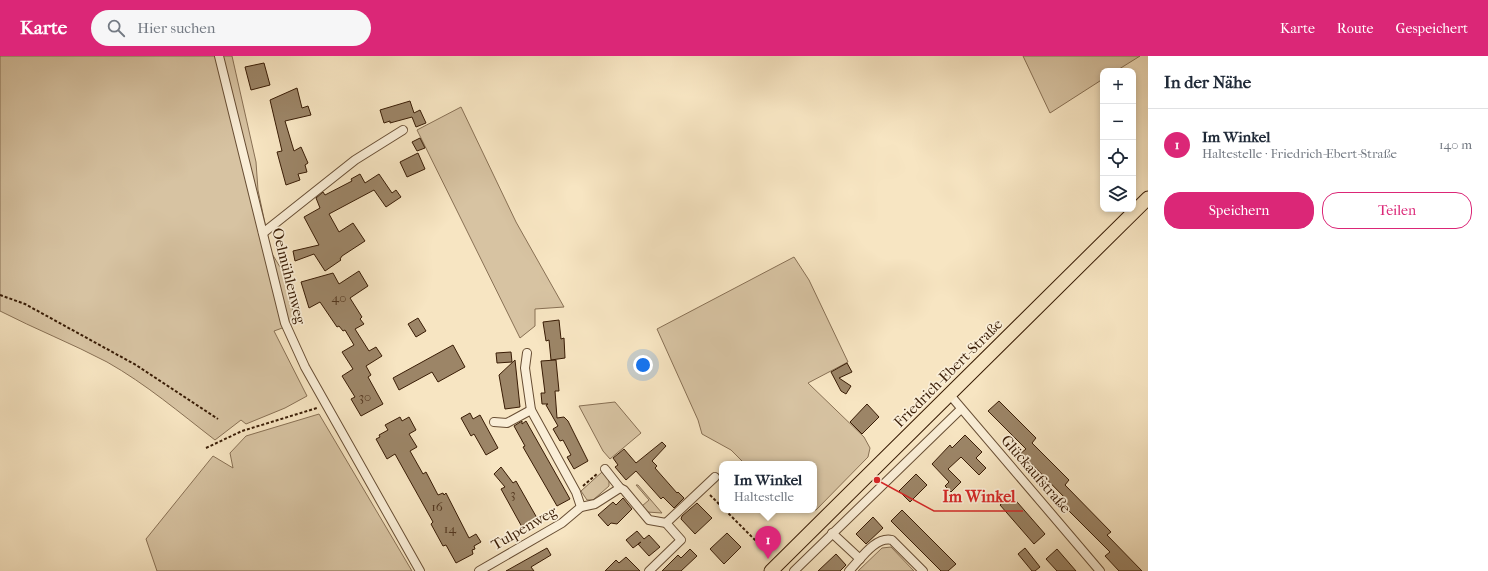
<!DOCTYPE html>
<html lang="de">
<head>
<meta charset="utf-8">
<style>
  body { margin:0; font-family:"IM FELL French Canon",serif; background:#f6f6f7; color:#1f2937 }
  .controls { position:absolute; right:12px; top:12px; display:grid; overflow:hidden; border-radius:8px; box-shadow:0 2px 6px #0003 }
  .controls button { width:36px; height:36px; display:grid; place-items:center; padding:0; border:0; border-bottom:1px solid #e0e1e3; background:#fff; color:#1f2937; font:20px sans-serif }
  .you { position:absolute; left:643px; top:309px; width:14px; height:14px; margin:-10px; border:3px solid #fff; border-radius:50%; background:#1a73e8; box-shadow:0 0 0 6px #1a73e833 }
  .badge { display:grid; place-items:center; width:26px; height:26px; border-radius:50%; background:#db2777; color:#fff; font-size:13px; font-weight:700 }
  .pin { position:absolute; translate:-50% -33px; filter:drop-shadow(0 1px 2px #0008) }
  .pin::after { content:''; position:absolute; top:21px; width:14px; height:12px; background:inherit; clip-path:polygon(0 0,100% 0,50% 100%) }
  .popup { position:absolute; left:719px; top:405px; width:98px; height:52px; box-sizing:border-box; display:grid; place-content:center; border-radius:8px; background:#fff; filter:drop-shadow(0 1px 3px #0005); font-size:13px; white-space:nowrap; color:#747a83 }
  .popup b { font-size:15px; color:#1f2937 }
  .popup::after { content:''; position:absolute; left:50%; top:100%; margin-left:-8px; border:8px solid transparent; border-top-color:#fff }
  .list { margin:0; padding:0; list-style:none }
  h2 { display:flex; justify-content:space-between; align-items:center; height:52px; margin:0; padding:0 16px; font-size:17px }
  h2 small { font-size:13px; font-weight:400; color:#747a83 }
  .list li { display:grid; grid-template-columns:26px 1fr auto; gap:12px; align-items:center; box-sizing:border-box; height:72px; padding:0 16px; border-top:1px solid #e0e1e3 }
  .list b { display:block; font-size:15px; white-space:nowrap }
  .list p { margin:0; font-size:13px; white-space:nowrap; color:#747a83 }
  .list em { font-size:13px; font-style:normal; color:#747a83 }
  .actions { display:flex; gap:8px; padding:12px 16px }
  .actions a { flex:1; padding:9px 0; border:1px solid #db2777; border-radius:16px; text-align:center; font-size:14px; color:#db2777 }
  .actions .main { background:#db2777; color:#fff }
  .icon { flex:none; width:22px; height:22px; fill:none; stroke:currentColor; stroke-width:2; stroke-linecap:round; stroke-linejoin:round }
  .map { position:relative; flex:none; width:1148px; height:515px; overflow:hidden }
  header { display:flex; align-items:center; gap:24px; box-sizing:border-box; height:56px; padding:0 20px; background:#db2777; color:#fff }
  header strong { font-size:19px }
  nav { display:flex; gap:22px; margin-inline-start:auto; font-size:14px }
  .search { width:280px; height:36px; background:#f6f6f7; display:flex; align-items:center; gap:10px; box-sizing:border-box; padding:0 14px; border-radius:22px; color:#747a83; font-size:15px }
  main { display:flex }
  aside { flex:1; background:#fff }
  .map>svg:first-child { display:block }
  .green { fill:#d7c3a2; stroke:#887054 }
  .building { fill:#9c8567; stroke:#391c05 }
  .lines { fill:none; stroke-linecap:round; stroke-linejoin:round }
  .street-casing { stroke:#684e34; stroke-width:10 }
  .primary-casing { stroke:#391c05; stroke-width:15 }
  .path { stroke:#391c05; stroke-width:2; stroke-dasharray:3 2; stroke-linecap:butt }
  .street { stroke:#faeed7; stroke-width:8 }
  .primary { stroke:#f7e5c2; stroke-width:13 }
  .labels { text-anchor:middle; stroke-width:3.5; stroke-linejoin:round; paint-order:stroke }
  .number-label { font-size:13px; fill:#52361e }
  .street-label { font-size:15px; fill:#391c05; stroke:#faeed7 }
  .leader { fill:none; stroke:#d62828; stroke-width:1.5 }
  .callout-dot { fill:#d62828; stroke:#faeed7; stroke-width:1.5 }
  .callout-label { font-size:16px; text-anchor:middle; font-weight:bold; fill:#d62828; stroke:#faeed7; stroke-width:3.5; stroke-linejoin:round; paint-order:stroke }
</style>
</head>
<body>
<header>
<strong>Karte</strong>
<div class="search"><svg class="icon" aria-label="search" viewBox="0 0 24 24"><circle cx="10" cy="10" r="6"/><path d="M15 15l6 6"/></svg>Hier suchen</div>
<nav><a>Karte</a><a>Route</a><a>Gespeichert</a></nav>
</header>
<main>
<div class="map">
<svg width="1148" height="515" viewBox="0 0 1148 515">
  <rect width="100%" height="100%" fill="#f7e5c2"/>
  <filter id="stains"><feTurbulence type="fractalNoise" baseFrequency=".005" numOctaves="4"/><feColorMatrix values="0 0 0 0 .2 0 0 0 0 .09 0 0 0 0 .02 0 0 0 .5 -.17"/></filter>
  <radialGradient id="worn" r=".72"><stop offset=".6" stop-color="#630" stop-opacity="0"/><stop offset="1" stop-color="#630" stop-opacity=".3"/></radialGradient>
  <g class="green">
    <path d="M0 0H232L256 106 258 134 271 196 283 216 296 267 274 275 307 340 285 352 246 368 241 364 215 384C180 357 146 328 107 306 73 288 35 273 0 255Z"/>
    <path d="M1023 0H1140L1116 15H1103V23L1050 57Z"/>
    <path d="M461 51 516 166 564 251 535 253V270L520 282 417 74Z"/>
    <path d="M794 201 809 224 848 306 808 327 864 381 870 392 868 401 816 454 806 455 805 454H814V408H745L731 394 702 378 698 364 657 273Z"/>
    <path d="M615 346 641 377 610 403 603 395 579 350Z"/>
    <path d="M319 358 412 515H157L146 483 213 400 233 412 230 397 246 380Z"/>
    <path d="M602 416 609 424V430L593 444H587L581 435Z"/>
    <path d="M636 429H638L662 457 647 456 642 450 649 444Z"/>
    <path d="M891 491 914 515H858L882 492Z"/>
  </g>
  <g class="building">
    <path d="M264 7 270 29 251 34 245 11Z"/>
    <path d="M297 32 302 52 308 50 311 59 285 65 294 95 301 91 308 107 305 109 307 116 298 118 300 124 286 129 277 96 282 95 270 44Z"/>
    <path d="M410 45 414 57 420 54 426 67 416 71 412 61 390 67V65L384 67 380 54Z"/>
    <path d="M420 82 425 92 417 95 412 86Z"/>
    <path d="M418 97 425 113 407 121 400 106Z"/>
    <path d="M360 118 365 127 379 118 392 137 396 134 401 141 386 151 374 134 329 158 339 176 353 167 365 185 342 200 340 203 341 204 325 215 314 198 295 205 293 195 319 189 304 161 320 152 316 142 323 136 325 139 352 125 351 123Z"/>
    <path d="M359 215 368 230 350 242 362 261 360 263 364 268 355 273 369 295 376 291 382 300 366 310 371 319 368 321 383 348 361 360 351 343 355 341 342 320 353 313 342 296 354 289 345 274 343 275 339 270 337 271 320 246 309 252 301 226 333 217 339 228Z"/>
    <path d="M418 262 426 275 416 281 408 268Z"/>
    <path d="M559 264 561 283 564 282 565 302 551 304 549 284 546 285 543 266Z"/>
    <path d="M453 289 465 311 438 326 432 316 399 334 393 322Z"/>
    <path d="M511 296 512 306 497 307 496 297Z"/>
    <path d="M515 304 520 351 505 353 499 319Z"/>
    <path d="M556 304 559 335H555L557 362 564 361 568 365 588 405 574 413 567 401 571 399 563 384 560 385 553 373 558 370 546 349 548 348H542L541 337H545L541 305Z"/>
    <path d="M847 307 852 316 839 322 851 330 846 338 841 335 831 316Z"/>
    <path d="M999 345 1036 382 1032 387 1069 424 1065 429 1111 476 1107 479 1142 515H1119L1105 500 1110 496 1063 449 1067 444 1021 397 1026 393 988 355Z"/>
    <path d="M867 348 879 361 862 378 850 366Z"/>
    <path d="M470 357 473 363 480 359 498 392 486 399 474 378 471 380 461 362Z"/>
    <path d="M400 361 402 365 409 361 416 374 409 378 417 391 410 395 423 418 426 416 438 439 443 437 444 439 446 437 469 482 476 478 481 486 474 490 475 493 472 494 473 498 456 507 446 489 443 490 431 468 433 466 395 398 387 403 376 383 380 381 379 379 388 374 385 369Z"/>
    <path d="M522 365V368L526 365 570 443 557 450 523 391 525 390 514 370Z"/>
    <path d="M965 379 982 396 976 402 986 412 979 419 961 401 948 413 961 426 951 436 945 430 949 426 932 408 950 389 952 392Z"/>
    <path d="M662 386 666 390 652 405 657 410 655 412 677 437 678 436 684 442 674 452 663 441 661 443 636 415 626 424 615 411 618 409 613 402 624 393 636 407Z"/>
    <path d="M501 411 513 427 516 425 537 462 522 471 501 433 505 431 494 418Z"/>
    <path d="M916 418 927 429 910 446 899 435Z"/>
    <path d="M1011 439 1045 478 1034 488 1000 449Z"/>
    <path d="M623 442 632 453 617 468 611 467 608 470 598 459 613 446 616 449Z"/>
    <path d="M697 447 712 462 695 478 681 463 682 460Z"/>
    <path d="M902 454 956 508 948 515H941L891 465Z"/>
    <path d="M873 461 883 472 866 488 856 478Z"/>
    <path d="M637 475 644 483 649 479 660 491 649 500 638 488 641 486 633 492 626 484Z"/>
    <path d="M727 477 741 491 724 508 710 493Z"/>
    <path d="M547 492 551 499 531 511 534 515H506Z"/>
    <path d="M1025 492 1040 511 1035 515H1032L1018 498Z"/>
    <path d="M690 493 697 500 681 515H662L678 499 681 502Z"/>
    <path d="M1057 493 1076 515H1057L1046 503Z"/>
    <path d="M836 498 846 509 840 515H818Z"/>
    <path d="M626 501 640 515H605L616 504 619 507Z"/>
  </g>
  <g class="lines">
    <defs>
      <g id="street">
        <path d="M219 0 285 267 305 311 420 515"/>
        <path d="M263 177 355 104 403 74"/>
        <path d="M527 297 525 312 531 354 576 436 581 451"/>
        <path d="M950 339 1100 515"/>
        <path d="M494 366 507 367 531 354"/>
        <path d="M605 413 620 432"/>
        <path d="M666 467 715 421"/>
        <path d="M832 477 860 503"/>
        <path d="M479 515 562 467 581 451 595 448 620 432 624 434 649 464 666 467 681 484 649 515"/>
        <path d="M794 515 961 353"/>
        <path d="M849 515C860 504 875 480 892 484L923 515"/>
      </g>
      <path id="primary" d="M771 515 1148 142"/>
    </defs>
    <use href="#street" class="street-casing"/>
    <use href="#primary" class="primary-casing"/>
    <g class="path">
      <path d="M0 239 25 248 136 309 218 363"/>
      <path d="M206 392 242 375 317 352"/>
      <path d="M583 430 598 417"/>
      <path d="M710 439 722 451"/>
      <path d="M725 454 771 500"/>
    </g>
    <use href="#street" class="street"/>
    <use href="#primary" class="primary"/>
  </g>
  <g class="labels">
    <g class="number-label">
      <text x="339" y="246">40</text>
      <text x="365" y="345">30</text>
      <text x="513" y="442">3</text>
      <text x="437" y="455">16</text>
      <text x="450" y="477">14</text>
    </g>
    <g class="street-label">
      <text transform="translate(289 220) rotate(76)" y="5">Oelmühlenweg</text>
      <text transform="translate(948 317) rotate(-45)" y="5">Friedrich-Ebert-Straße</text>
      <text transform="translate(1036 418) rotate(49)" y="5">Glückaufstraße</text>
      <text transform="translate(524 472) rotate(-30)" y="5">Tulpenweg</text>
    </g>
  </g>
  <path class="leader" d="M877 424L934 455H1023"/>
  <circle class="callout-dot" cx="877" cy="424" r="4"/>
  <g class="callout-label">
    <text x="979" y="446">Im Winkel</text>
  </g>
  <rect width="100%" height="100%" filter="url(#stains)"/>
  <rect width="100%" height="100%" fill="url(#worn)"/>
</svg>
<div class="controls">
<button>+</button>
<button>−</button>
<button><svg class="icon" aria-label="locate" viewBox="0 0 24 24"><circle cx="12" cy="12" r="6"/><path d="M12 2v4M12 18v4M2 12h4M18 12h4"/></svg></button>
<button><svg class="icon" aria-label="layers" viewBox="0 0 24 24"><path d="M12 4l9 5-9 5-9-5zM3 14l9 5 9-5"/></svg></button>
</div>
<div class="you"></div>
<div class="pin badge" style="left:768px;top:503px">1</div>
<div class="popup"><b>Im Winkel</b>Haltestelle</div>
</div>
<aside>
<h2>In der Nähe<small></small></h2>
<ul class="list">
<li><span class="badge">1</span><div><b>Im Winkel</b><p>Haltestelle · Friedrich-Ebert-Straße</p></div><em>140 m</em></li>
</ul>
<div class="actions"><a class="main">Speichern</a><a>Teilen</a></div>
</aside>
</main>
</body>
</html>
